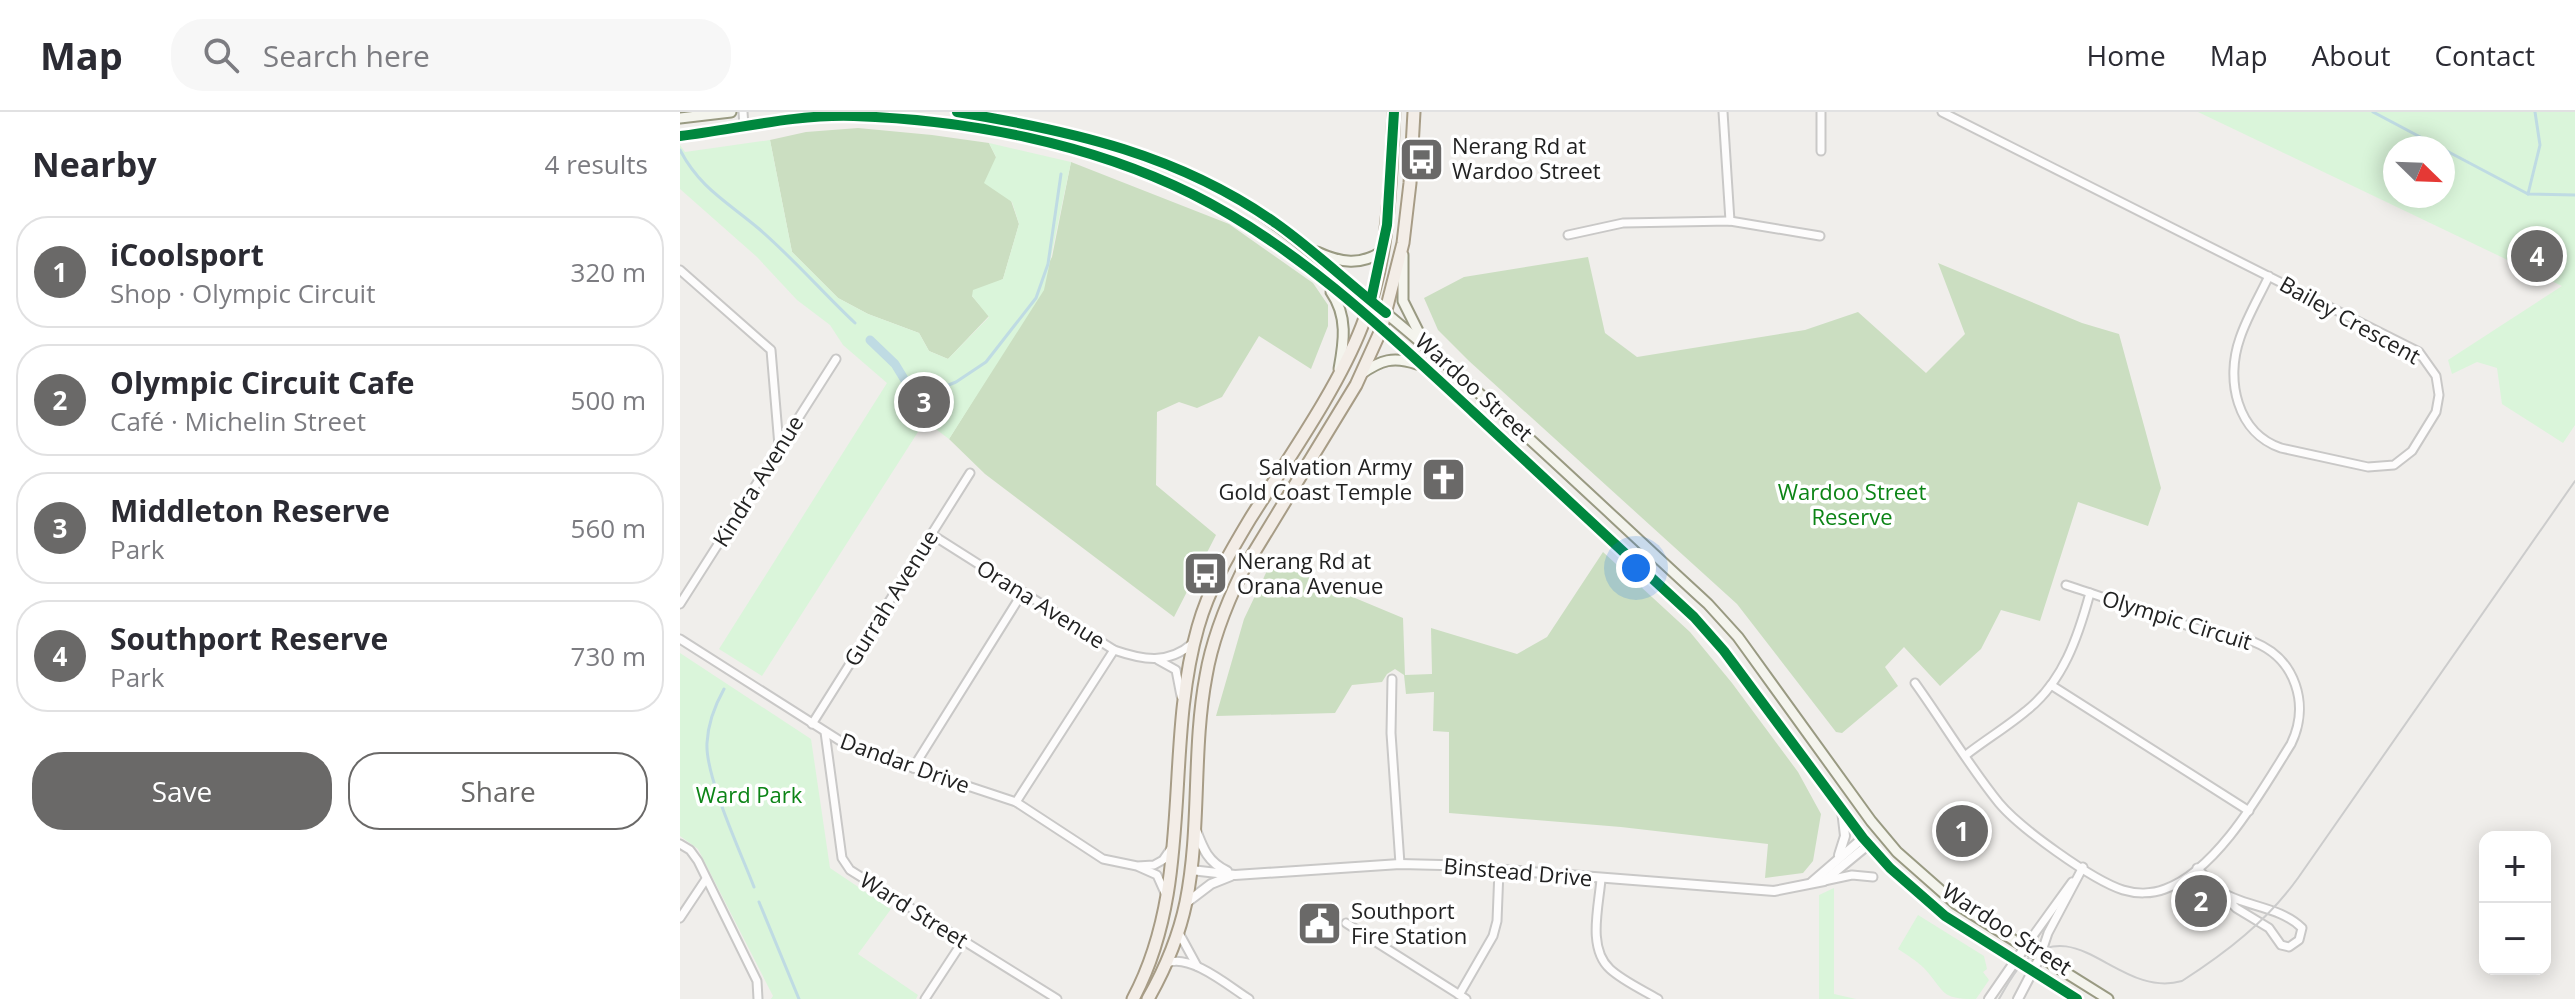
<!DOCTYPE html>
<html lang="en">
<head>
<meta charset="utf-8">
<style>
  body { margin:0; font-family:"Open Sans",sans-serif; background:#f7f7f7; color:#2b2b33 }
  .controls { position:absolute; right:24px; bottom:24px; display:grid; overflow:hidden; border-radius:16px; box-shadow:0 4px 20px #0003 }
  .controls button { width:72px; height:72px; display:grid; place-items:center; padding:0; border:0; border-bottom:2px solid #e1e1e2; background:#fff; color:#2b2b33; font:40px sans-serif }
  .compass { position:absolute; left:1703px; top:24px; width:72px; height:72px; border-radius:50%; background:#fff; box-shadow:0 4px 20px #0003; rotate:113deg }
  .you { position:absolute; left:956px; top:456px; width:28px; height:28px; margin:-20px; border:6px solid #fff; border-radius:50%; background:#1a73e8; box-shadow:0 0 0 12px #1a73e833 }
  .badge { display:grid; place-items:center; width:52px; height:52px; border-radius:50%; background:#6a6968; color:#fff; font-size:26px; font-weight:700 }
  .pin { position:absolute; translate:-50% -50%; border:4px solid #fff; box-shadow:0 2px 8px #0006 }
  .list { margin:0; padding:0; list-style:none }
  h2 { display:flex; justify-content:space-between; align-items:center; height:104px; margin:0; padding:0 32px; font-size:34px }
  h2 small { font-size:26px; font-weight:400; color:#7c7c81 }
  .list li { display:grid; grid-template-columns:52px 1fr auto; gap:24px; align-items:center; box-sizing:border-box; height:112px; margin:0 16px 16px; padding:0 16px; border:2px solid #e1e1e2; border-radius:32px }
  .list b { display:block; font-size:30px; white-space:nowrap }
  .list p { margin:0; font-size:26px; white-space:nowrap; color:#7c7c81 }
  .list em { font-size:26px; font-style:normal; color:#7c7c81 }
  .actions { display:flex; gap:16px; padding:24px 32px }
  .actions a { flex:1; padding:18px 0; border:2px solid #6a6968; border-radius:32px; text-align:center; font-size:28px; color:#6a6968 }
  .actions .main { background:#6a6968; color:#fff }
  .icon { flex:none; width:44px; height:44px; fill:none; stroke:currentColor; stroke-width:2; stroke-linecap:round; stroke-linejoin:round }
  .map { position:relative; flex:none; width:1895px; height:887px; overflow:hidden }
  header { display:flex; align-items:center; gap:48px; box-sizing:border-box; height:112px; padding:0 40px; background:#fff; border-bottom:2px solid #e1e1e2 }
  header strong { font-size:38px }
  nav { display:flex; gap:44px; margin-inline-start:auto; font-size:28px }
  .search { width:560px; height:72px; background:#f7f7f7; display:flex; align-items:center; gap:20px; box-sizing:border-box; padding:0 28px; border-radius:32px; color:#7c7c81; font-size:30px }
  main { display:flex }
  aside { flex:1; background:#fff }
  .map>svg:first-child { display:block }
  .forest { fill:#cbdec1 }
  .park { fill:#daf5da; fill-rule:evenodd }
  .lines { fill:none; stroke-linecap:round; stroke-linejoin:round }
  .stream { stroke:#bfdbe3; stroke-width:3 }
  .canal { stroke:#bfdbe3; stroke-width:9 }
  .minor-casing { stroke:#c9c8c7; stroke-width:11 }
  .tertiary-casing { stroke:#c9c8c7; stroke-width:12 }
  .secondary-casing { stroke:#999a82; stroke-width:13 }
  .primary-casing { stroke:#a79c86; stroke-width:15 }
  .minor { stroke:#fdfcfc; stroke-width:7 }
  .tertiary { stroke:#fdfcfc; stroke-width:8 }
  .secondary { stroke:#f4f4ed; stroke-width:9 }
  .primary { stroke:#f3ede7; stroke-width:11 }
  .tram { stroke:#ccc; stroke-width:2 }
  .cycleway-casing { stroke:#fff; stroke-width:15 }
  .cycleway { stroke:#00873e; stroke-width:10 }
  .labels { text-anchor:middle; stroke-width:7; stroke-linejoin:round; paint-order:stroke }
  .poi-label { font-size:22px; fill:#222; stroke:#fff; text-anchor:start }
  .street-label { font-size:22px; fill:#222; stroke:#fff }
  .park-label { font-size:22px; fill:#0c8416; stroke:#fff }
</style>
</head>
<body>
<header>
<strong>Map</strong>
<div class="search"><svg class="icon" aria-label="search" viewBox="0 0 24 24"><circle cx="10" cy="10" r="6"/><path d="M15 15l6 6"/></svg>Search here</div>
<nav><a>Home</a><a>Map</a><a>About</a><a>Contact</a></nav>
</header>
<main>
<aside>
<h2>Nearby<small>4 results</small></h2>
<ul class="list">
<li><span class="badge">1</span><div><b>iCoolsport</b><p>Shop · Olympic Circuit</p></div><em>320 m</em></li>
<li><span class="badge">2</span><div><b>Olympic Circuit Cafe</b><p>Café · Michelin Street</p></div><em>500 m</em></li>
<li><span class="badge">3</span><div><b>Middleton Reserve</b><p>Park</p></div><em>560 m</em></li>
<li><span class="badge">4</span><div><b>Southport Reserve</b><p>Park</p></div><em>730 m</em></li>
</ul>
<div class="actions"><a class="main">Save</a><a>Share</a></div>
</aside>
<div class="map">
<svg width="1895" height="887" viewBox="0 0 1895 887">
  <rect width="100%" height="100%" fill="#f0eeeb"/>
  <g class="forest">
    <path d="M178 16 252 23 309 31 316 45 339 112 323 167 292 184 309 204 268 247 249 239 239 221 188 202 158 186 112 140 90 28 126 20Z"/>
    <path d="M391 50 549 112 633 171 648 193V214L631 257 579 224 542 285 517 296 499 290 477 300 476 373 536 423 494 505 305 362 269 327 312 258 372 145Z"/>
    <path d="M908 145 925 221 957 245 1125 218 1178 200 1246 261 1285 222 1258 151 1402 211 1439 222 1481 376 1468 414 1398 390 1360 509 1321 498 1301 537 1260 574 1224 535 1205 555 1218 574 1162 621 1156 620 1057 492 789 249 758 218 744 186 784 165Z"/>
    <path d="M923 440 1010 520 1052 571 1118 660 1141 702 1133 749 1123 761 1085 766 1088 732 941 715 769 701V620L753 619 754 580 726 582 724 563 715 557 707 562 702 570 672 573 655 601 536 604 564 507 595 442 651 476 723 506 725 563 752 562 751 516 837 542 867 525Z"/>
  </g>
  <g class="park">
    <path d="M1518 0H1895V313L1883 331 1822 292 1817 256 1797 250 1772 262 1768 248 1882 174ZM1763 36V84H1715V36Z"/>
    <path d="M90 28 112 140 158 186 188 202 239 221 249 239 268 247 309 205 292 184 293 178 323 167 339 112 332 90 304 71 316 45 309 31 391 50 364 178 269 327 245 309 82 564 39 537 207 271 163 233 150 213 117 188 77 145 0 77V33L5 40Z"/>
    <path d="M0 541 131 627 150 756 211 797 178 842 238 883 236 887H91L93 884 18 737 0 724Z"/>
    <path d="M1154 776V882L1176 887H1139V783Z"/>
    <path d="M1238 803 1304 844 1307 857 1303 860 1309 868 1296 887C1259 887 1266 880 1244 856 1237 849 1227 843 1218 837Z"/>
  </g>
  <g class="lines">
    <g class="stream">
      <path d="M1693 0 1761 36"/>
      <path d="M1763 37 1848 82 1895 83"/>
      <path d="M0 38C20 76 46 89 78 116 112 145 143 181 175 211"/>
      <path d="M1848 82 1860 33 1855 0"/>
      <path d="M222 292 276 270 306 250 356 186 368 152 381 62"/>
      <path d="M44 577C35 593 28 612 27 631 25 664 61 741 74 775"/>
      <path d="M79 790 119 887"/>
    </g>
    <path class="canal" d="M190 228 215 252 229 275 222 292"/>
    <defs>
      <g id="minor">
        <path d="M63 0 64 14"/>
        <path d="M1043 0 1050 109"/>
        <path d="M1262 0 1739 240 1756 264 1759 283 1756 300 1732 339 1714 353 1688 355 1601 336C1557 321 1545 268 1560 226 1567 205 1579 185 1589 164"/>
        <path d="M1141 39V0"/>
        <path d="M888 123 943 111 1050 109 1140 124"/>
        <path d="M0 158 91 238 99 334"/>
        <path d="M251 422 434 538C463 548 488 553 513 531"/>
        <path d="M0 492 156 247"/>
        <path d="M0 527 162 630 179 638 336 690 423 747 457 754 474 753 483 748 492 735"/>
        <path d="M478 548 496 558 501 584"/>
        <path d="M712 567 711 621 720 752"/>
        <path d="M1235 571C1263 610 1289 654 1319 691 1340 716 1412 768 1443 778 1456 782 1472 782 1485 777 1538 758 1582 678 1611 632 1630 593 1616 547 1574 530 1553 522 1530 521 1509 514 1468 502 1427 486 1386 473"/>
        <path d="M1371 573 1569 699"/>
        <path d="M132 612 290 361"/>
        <path d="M145 620 162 746 170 758 377 887"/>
        <path d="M1286 643C1305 628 1327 615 1346 599 1383 570 1398 525 1410 481"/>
        <path d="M233 656 343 480"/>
        <path d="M336 690 434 538"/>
        <path d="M0 732 10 738 18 749 77 869 78 887"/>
        <path d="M459 755 477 763 485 781"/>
        <path d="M1517 756 1556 796 1589 816 1601 833 1609 835 1619 828 1622 816C1600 794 1563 795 1538 778"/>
        <path d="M921 767C919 794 907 836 930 857 943 869 963 878 978 887"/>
        <path d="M1144 769 1172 763 1193 765"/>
        <path d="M0 806 26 767"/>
        <path d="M666 811 786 887"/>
        <path d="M499 821 517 854"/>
        <path d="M1345 835 1392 770"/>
        <path d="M1360 845 1368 821 1403 755"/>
        <path d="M487 851C510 841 550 875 569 887"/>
        <path d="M779 883 813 824 817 809 819 758"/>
        <path d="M245 887 283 829"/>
      </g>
      <g id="tertiary">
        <path d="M516 718C523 737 528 750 547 759"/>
        <path d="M1159 743 1165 724 1162 698"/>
        <path d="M511 758 555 763 720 752 761 753 1094 779 1144 769 1189 732"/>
        <path d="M1132 770 1183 726"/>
        <path d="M506 791 531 772 551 764"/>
        <path d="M1309 887 1345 835"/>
        <path d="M1338 887 1360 845"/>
      </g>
      <g id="secondary">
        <path d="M277 0C368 15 456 33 538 76 591 104 634 143 680 180 801 277 913 387 1028 492L1058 525 1191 709 1217 740 1276 792 1428 887"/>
        <path d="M0 6 51 0"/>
        <path d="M0 24C58 17 115 2 174 4 288 8 409 31 512 82 618 135 707 220 793 300 866 368 940 437 1014 505L1044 539 1183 726 1210 756 1265 804 1397 887"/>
        <path d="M637 140C661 151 680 154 703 139"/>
        <path d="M723 143V189L742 227"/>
        <path d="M651 180C668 204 664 230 659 257"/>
        <path d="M681 262C701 248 713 244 737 252"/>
      </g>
      <g id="primary">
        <path d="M453 887C515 771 483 638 518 515 529 476 549 442 570 407 607 348 657 278 682 214 710 146 710 72 714 0"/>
        <path d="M468 887C485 857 499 824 506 790 521 716 512 638 526 564 532 528 546 493 562 460L676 273 701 218 723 131 730 71 734 0"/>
      </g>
    </defs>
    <use href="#minor" class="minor-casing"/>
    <use href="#tertiary" class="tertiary-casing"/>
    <use href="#secondary" class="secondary-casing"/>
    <use href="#primary" class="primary-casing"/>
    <use href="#minor" class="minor"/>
    <use href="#tertiary" class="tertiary"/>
    <use href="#secondary" class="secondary"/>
    <use href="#primary" class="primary"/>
    <path class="tram" d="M1319 887C1326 875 1333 861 1343 851 1397 798 1439 887 1502 869 1547 840 1587 809 1618 766L1895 369"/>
    <defs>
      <g id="cycleway">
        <path d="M277 0C393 19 500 43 597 112 635 139 669 172 706 201"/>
        <path d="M0 24C58 17 115 2 174 4 288 8 409 31 512 82 618 135 707 220 793 300 866 368 940 437 1014 505L1044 539 1183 726 1210 756 1265 804 1397 887"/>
        <path d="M691 188 707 113 714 0"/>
      </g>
    </defs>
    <use href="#cycleway" class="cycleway-casing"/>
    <use href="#cycleway" class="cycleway"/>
  </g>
  <defs>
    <symbol id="bus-square" viewBox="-11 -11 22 22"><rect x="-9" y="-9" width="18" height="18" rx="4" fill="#6a6968" stroke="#fff"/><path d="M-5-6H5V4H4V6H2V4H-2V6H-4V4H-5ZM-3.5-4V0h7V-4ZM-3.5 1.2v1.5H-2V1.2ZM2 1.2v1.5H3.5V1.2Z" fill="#fff"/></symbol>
    <symbol id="church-square" viewBox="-11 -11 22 22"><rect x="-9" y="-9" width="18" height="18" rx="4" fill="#6a6968" stroke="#fff"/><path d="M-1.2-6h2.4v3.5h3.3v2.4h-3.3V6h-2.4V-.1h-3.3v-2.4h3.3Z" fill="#fff"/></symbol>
    <symbol id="civic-square" viewBox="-11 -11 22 22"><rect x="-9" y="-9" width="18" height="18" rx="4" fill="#6a6968" stroke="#fff"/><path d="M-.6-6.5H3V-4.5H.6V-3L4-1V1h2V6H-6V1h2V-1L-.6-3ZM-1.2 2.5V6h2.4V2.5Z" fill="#fff"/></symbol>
  </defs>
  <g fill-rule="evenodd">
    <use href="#bus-square" x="716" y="22" width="51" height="51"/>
    <use href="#church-square" x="738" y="342" width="51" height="51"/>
    <use href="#bus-square" x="500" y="436" width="51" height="51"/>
    <use href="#civic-square" x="614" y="786" width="51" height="51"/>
  </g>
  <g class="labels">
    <g class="poi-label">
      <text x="772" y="42">Nerang Rd at<tspan x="772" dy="25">Wardoo Street</tspan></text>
      <text x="732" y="363" text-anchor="end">Salvation Army<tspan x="732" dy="25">Gold Coast Temple</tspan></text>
      <text x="557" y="457">Nerang Rd at<tspan x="557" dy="25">Orana Avenue</tspan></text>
      <text x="671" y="807">Southport<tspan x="671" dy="25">Fire Station</tspan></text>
    </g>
    <g class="street-label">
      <text transform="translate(1670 208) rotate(29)" y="8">Bailey Crescent</text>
      <text transform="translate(794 275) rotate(42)" y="8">Wardoo Street</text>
      <text transform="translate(78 369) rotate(-58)" y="8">Kindra Avenue</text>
      <text transform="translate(211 486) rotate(-58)" y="8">Gurrah Avenue</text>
      <text transform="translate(361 492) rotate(32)" y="8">Orana Avenue</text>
      <text transform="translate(1497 508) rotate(17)" y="8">Olympic Circuit</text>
      <text transform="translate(225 651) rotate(20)" y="8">Dandar Drive</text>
      <text transform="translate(838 760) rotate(5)" y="8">Binstead Drive</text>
      <text transform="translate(234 798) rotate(32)" y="8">Ward Street</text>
      <text transform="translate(1327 817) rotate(33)" y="8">Wardoo Street</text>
    </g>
    <g class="park-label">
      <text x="1172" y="388">Wardoo Street<tspan x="1172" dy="25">Reserve</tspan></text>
      <text x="69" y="691">Ward Park</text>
    </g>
  </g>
</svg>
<div class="controls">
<button>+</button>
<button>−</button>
</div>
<svg class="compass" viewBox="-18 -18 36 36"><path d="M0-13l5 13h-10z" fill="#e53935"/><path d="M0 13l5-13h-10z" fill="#7c7c81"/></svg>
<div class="you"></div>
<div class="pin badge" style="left:1282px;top:719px">1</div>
<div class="pin badge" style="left:1521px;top:789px">2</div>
<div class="pin badge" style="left:244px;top:290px">3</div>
<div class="pin badge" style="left:1857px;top:144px">4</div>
</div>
</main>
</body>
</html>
